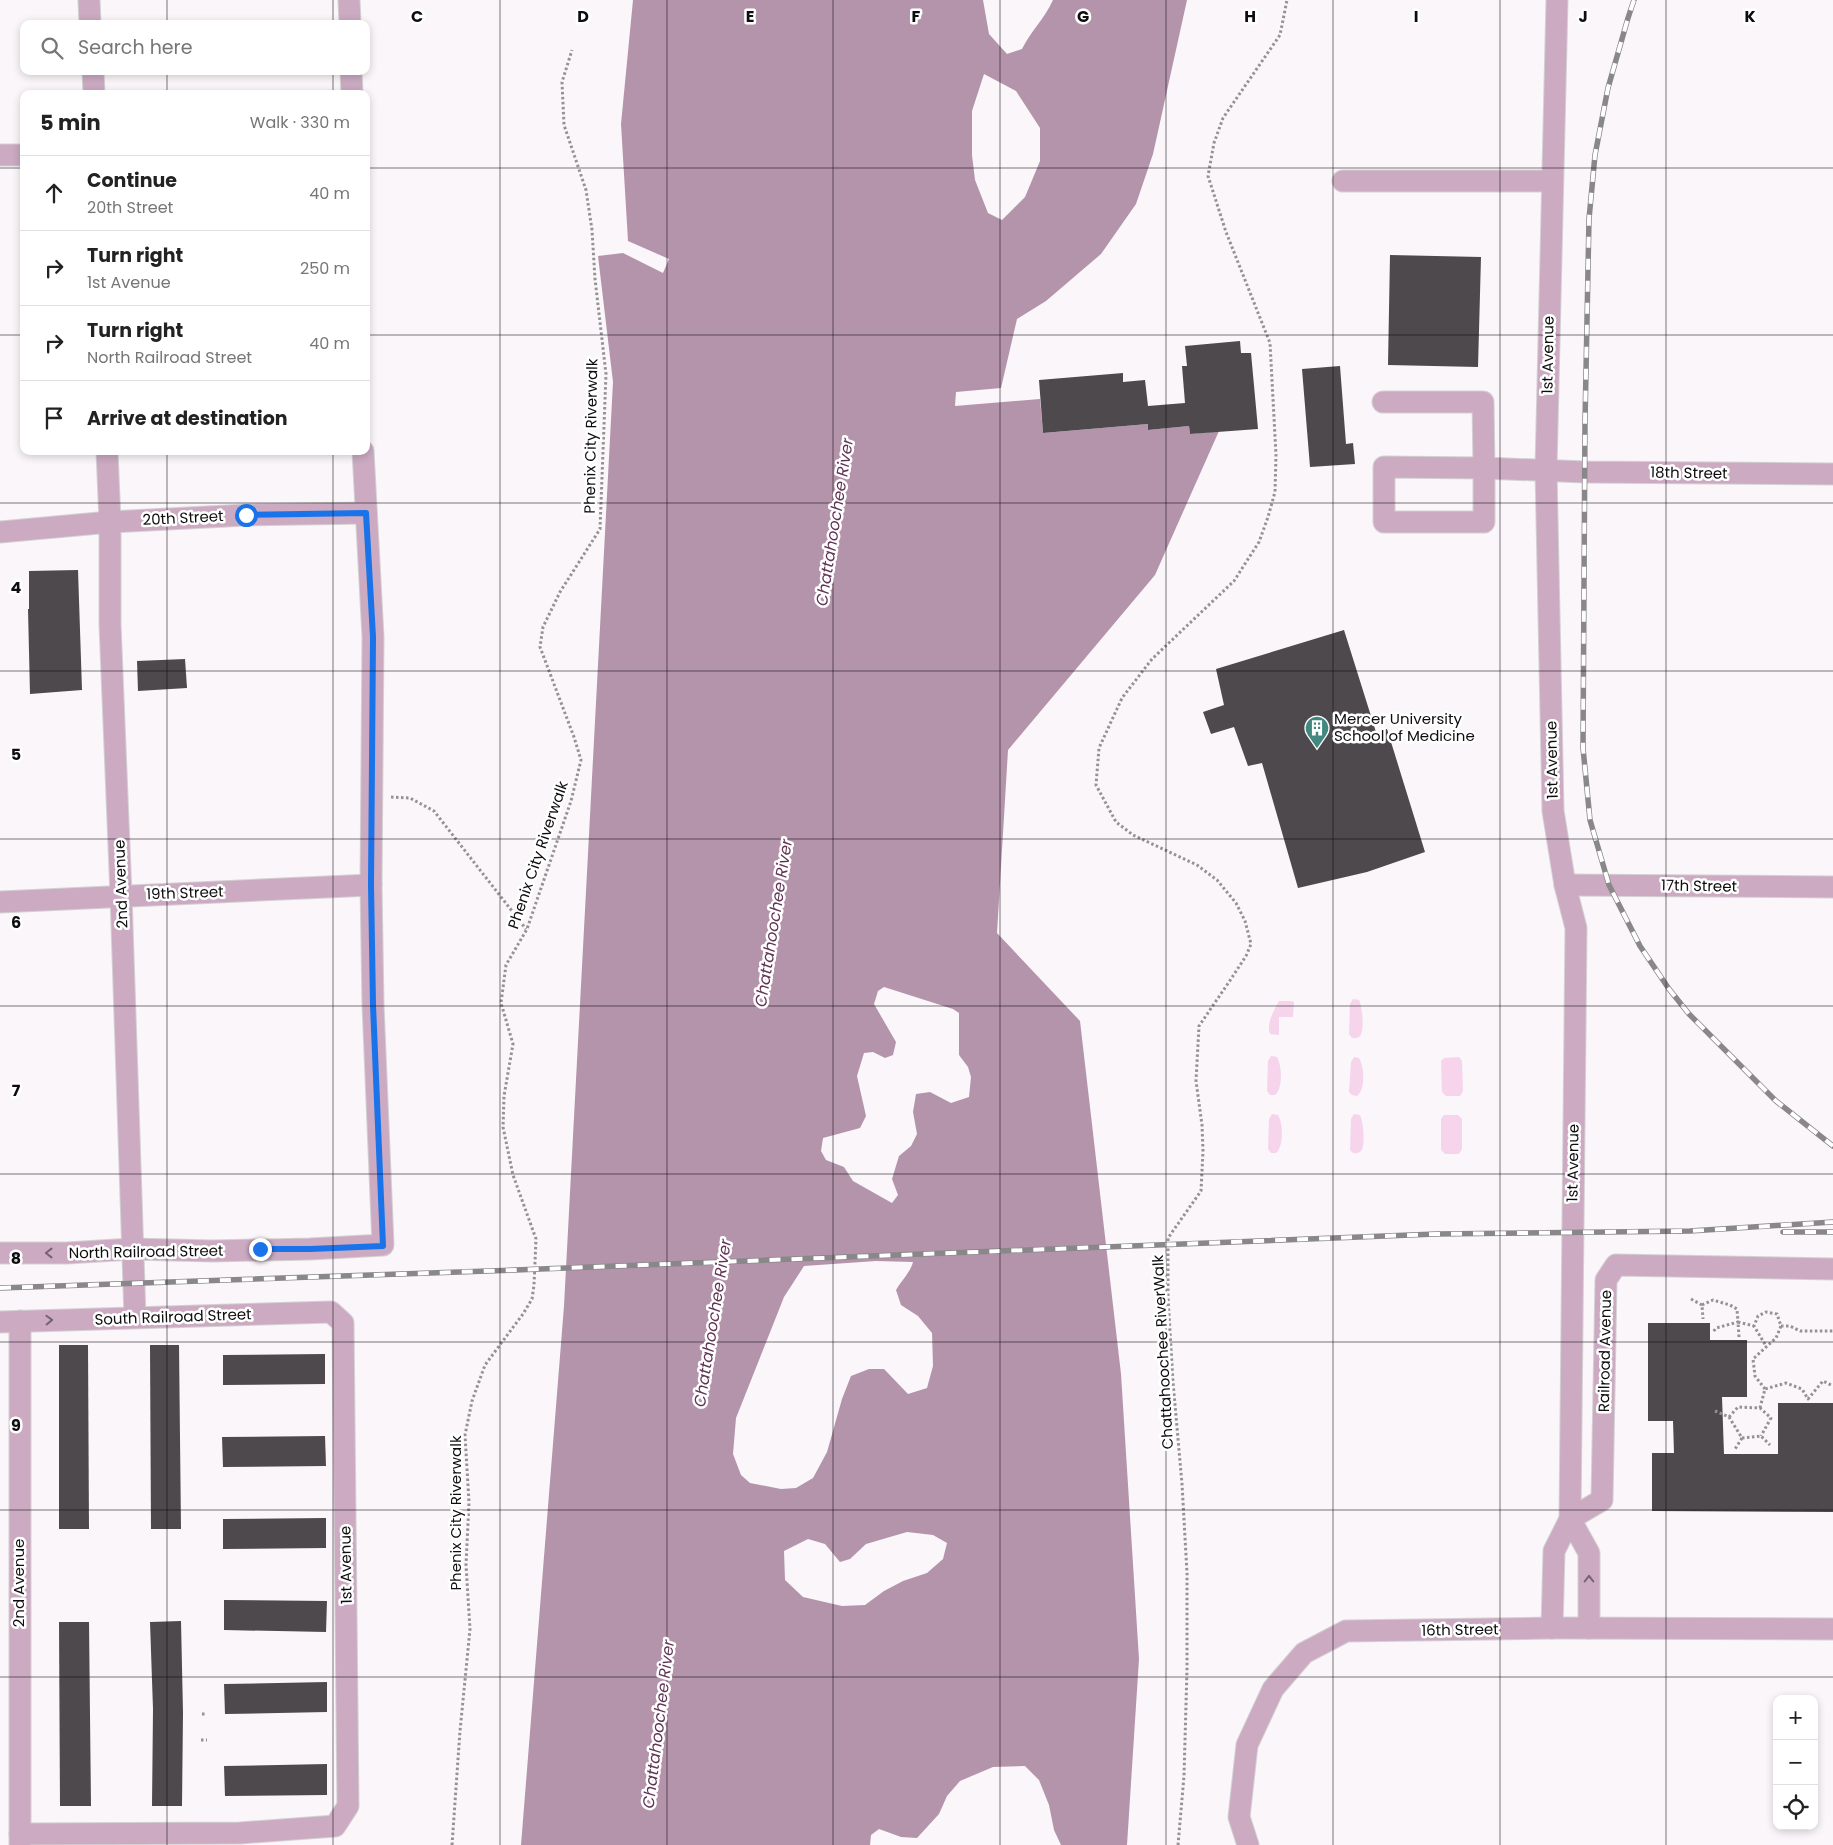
<!DOCTYPE html>
<html lang="en">
<head>
<meta charset="utf-8">
<style>
  body { margin:0; font-family:Poppins,sans-serif; background:#f2f2f2; color:#222 }
  .controls { position:absolute; right:15px; bottom:15px; display:grid; overflow:hidden; border-radius:10px; box-shadow:0 2px 8px #0003 }
  .controls button { width:45px; height:45px; display:grid; place-items:center; padding:0; border:0; border-bottom:1px solid #e0e0e0; background:#fff; color:#222; font:25px sans-serif }
  .stop { position:absolute; width:15px; height:15px; margin:-11px; border:4px solid #1a73e8; border-radius:50%; background:#fff }
  .stop.end { background:#1a73e8; border-color:#fff; box-shadow:0 1px 5px #0008 }
  .list { margin:0; padding:0; list-style:none }
  h2 { display:flex; justify-content:space-between; align-items:center; height:65px; margin:0; padding:0 20px; font-size:21px }
  h2 small { font-size:16px; font-weight:400; color:#767676 }
  .list li { display:grid; grid-template-columns:32px 1fr auto; gap:15px; align-items:center; box-sizing:border-box; height:75px; padding:0 20px; border-top:1px solid #e0e0e0 }
  .list b { display:block; font-size:19px; white-space:nowrap }
  .list p { margin:0; font-size:16px; white-space:nowrap; color:#767676 }
  .list em { font-size:16px; font-style:normal; color:#767676 }
  .icon { flex:none; width:28px; height:28px; fill:none; stroke:currentColor; stroke-width:2; stroke-linecap:round; stroke-linejoin:round }
  .map { position:relative; flex:none; width:1833px; height:1845px; overflow:hidden }
  .search { position:absolute; background:#fff; box-shadow:0 2px 8px #0003; left:20px; top:20px; width:350px; height:55px; display:flex; align-items:center; gap:12px; box-sizing:border-box; padding:0 18px; border-radius:10px; color:#767676; font-size:19px }
  .panel { position:absolute; background:#fff; box-shadow:0 2px 8px #0003; left:20px; top:90px; width:350px; height:365px; border-radius:10px }
  .map>svg:first-child { display:block }
  .green { fill:#f6d4ec }
  .water { fill:#b494ab; fill-rule:evenodd }
  .building { fill:#4d494c }
  .lines { fill:none; stroke-linecap:round; stroke-linejoin:round }
  .minor-casing { stroke:#d4d1d3; stroke-width:23 }
  .path { stroke:#959294; stroke-width:3; stroke-dasharray:2.5 2.5; stroke-linecap:butt }
  .minor { stroke:#cbaac2; stroke-width:21 }
  .rail-casing { stroke:#898789; stroke-width:5.5 }
  .rail { stroke:#fff; stroke-width:4; stroke-dasharray:11; stroke-linecap:butt }
  .oneway { stroke:#766371 }
  .route { stroke:#1a73e8; stroke-width:6 }
  .grid { fill:none; stroke:#0e0d0e; stroke-width:1; stroke-opacity:0.55 }
  .labels { text-anchor:middle; stroke-width:5; stroke-linejoin:round; paint-order:stroke }
  .street-label { font-size:15px; fill:#0e0d0e; stroke:#fff }
  .poi-label { font-size:15px; fill:#0e0d0e; stroke:#fff; text-anchor:start }
  .water-label { font-size:16px; font-style:italic; fill:#613456; stroke:#fff }
  .grid-label { font-size:16px; text-anchor:middle; font-weight:bold; fill:#0e0d0e; stroke:#fff; stroke-width:5; stroke-linejoin:round; paint-order:stroke }
</style>
</head>
<body>
<div class="map">
<svg width="1833" height="1845" viewBox="0 0 1833 1845">
  <rect width="100%" height="100%" fill="#faf6f9"/>
  <g class="green">
    <path d="M1353 999 1359 1000C1362 1006 1365 1030 1360 1036 1357 1039 1355 1038 1352 1038L1349 1034 1350 1004Z"/>
    <path d="M1279 1001H1291L1294 1002 1293 1017H1279V1035L1270 1034C1266 1024 1274 1010 1279 1001Z"/>
    <path d="M1271 1056 1277 1057C1282 1066 1283 1088 1275 1095H1270L1267 1091 1268 1061Z"/>
    <path d="M1354 1057 1359 1058C1364 1066 1366 1089 1357 1096L1352 1095 1349 1092 1351 1062Z"/>
    <path d="M1459 1057 1462 1061 1463 1091 1460 1096H1446L1442 1092 1441 1061 1444 1058Z"/>
    <path d="M1272 1114 1278 1115C1283 1123 1284 1146 1276 1153H1271L1268 1149 1269 1119Z"/>
    <path d="M1354 1114 1360 1115C1363 1121 1366 1146 1361 1151 1358 1154 1356 1153 1353 1153L1350 1150 1351 1119Z"/>
    <path d="M1444 1115H1458L1462 1119V1149L1459 1154H1445L1441 1150V1119Z"/>
  </g>
  <path class="water" d="M633 0H983L989 34 1007 54 1022 49C1031 31 1045 18 1053 0H1187L1153 154 1136 204 1101 254 1046 301 1017 319 1001 388 956 392 955 406 1040 399 1043 433 1148 424V430L1189 426 1190 434 1219 431 1155 575 1008 750 997 933 1080 1021 1121 1374 1139 1659 1127 1845H1061L1054 1830 1049 1805 1039 1780 1025 1766 993 1767 960 1781 947 1796 939 1814 917 1838 901 1837 879 1829 871 1835 870 1845H521L564 1306 613 382 598 256 623 253 663 273 669 259 628 241 621 124ZM984 74 1016 91 1040 128V161L1025 197 1002 220 988 213 975 180 972 155V111ZM884 987 953 1009 959 1013V1055L968 1067 971 1077 969 1097 951 1103 930 1092 916 1094 913 1112 917 1134 911 1146 899 1156 892 1179 898 1195 892 1203 853 1181 844 1167 826 1160 821 1151 823 1138 860 1128 866 1116 857 1076 864 1053 873 1052 885 1058 893 1055 896 1042 874 1004 878 991ZM876 1261 913 1262C910 1273 901 1281 896 1290L901 1305 918 1316 932 1333 933 1366 927 1388 908 1394 884 1369H869L851 1376 842 1399 827 1452 813 1478 796 1488 781 1489 750 1483 741 1475 733 1454 736 1418 784 1297 804 1266ZM907 1532 933 1535 947 1543 943 1559 927 1573 903 1581 884 1591 865 1605 842 1606 803 1597 785 1580 784 1551 808 1539 825 1544 840 1562 850 1559 866 1544Z"/>
  <g class="building">
    <path d="M1390 255 1481 257 1478 367 1388 365Z"/>
    <path d="M1240 341 1241 353H1251L1258 429 1190 434 1189 426 1148 430V424L1043 433 1039 380 1123 373V382L1145 380 1148 406 1185 403 1182 366H1187L1185 346Z"/>
    <path d="M1340 366 1346 444 1353 443 1355 464 1310 467 1302 369Z"/>
    <path d="M78 570 82 690 30 694 28 609H29V571Z"/>
    <path d="M1344 630 1376 732 1387 729 1425 852 1367 872 1298 888 1262 763 1248 766 1234 727 1211 734 1203 712 1224 705 1216 669Z"/>
    <path d="M185 659 187 688 138 691 137 661Z"/>
    <path d="M1648 1323H1710V1340H1747V1397H1722L1724 1454H1778V1403H1833V1512L1652 1511V1453H1674L1673 1421H1648Z"/>
    <path d="M59 1345H88L89 1529H59Z"/>
    <path d="M150 1345H179L181 1529H151Z"/>
    <path d="M325 1354V1384L223 1385V1355Z"/>
    <path d="M325 1436 326 1466 223 1467 222 1437Z"/>
    <path d="M326 1518V1548L223 1549V1519Z"/>
    <path d="M224 1600 327 1601 326 1632 224 1630Z"/>
    <path d="M181 1621 183 1713 182 1806H152L153 1709 150 1622Z"/>
    <path d="M59 1622H89L91 1806H60Z"/>
    <path d="M327 1682V1712L225 1714 224 1684Z"/>
    <path d="M327 1764V1795L225 1796 224 1766Z"/>
  </g>
  <g class="lines">
    <defs>
      <g id="minor">
        <path d="M89 0 90 24"/>
        <path d="M349 0 350 24"/>
        <path d="M93 71 94 94"/>
        <path d="M351 71 352 94"/>
        <path d="M0 155H24"/>
        <path d="M1343 181H1552"/>
        <path d="M1383 402H1483L1484 468 1585 472 1833 474"/>
        <path d="M107 451 110 522V624L121 895 135 1317"/>
        <path d="M1384 467 1484 468V522H1384Z"/>
        <path d="M0 532 110 522 246 515 366 513"/>
        <path d="M1565 885 1833 887"/>
        <path d="M0 902 371 885"/>
        <path d="M0 1253H67L132 1249 213 1251 310 1249 383 1245 373 1005 371 885 373 637 363 451"/>
        <path d="M0 1322 331 1312 343 1323 348 1806 335 1826 240 1833 20 1834"/>
        <path d="M1570 1519 1602 1500 1606 1280 1616 1265 1833 1269"/>
        <path d="M1570 1519 1589 1553V1628"/>
        <path d="M1552 1628 1554 1551 1570 1519 1576 928 1565 885 1553 811 1546 469 1557 0"/>
        <path d="M20 1845V1321"/>
        <path d="M1248 1845 1239 1817 1247 1745 1273 1689 1304 1653 1346 1631 1552 1628 1833 1629"/>
      </g>
    </defs>
    <use href="#minor" class="minor-casing"/>
    <g class="path">
      <path d="M391 797 410 798 434 811 526 929"/>
      <path d="M1691 1299 1702 1305 1703 1319"/>
      <path d="M1702 1305 1713 1300 1730 1305 1737 1309 1738 1322 1716 1328 1713 1332"/>
      <path d="M1781 1326H1790L1800 1331H1833"/>
      <path d="M1739 1337 1738 1322 1754 1326"/>
      <path d="M1765 1389 1755 1376 1753 1359 1776 1338 1781 1326 1777 1314 1766 1312 1758 1316 1754 1326 1766 1346"/>
      <path d="M1760 1408 1765 1389 1786 1383 1802 1389 1808 1399 1823 1381 1833 1386"/>
      <path d="M1715 1411 1729 1417 1742 1438 1735 1449"/>
      <path d="M1729 1417 1738 1407 1760 1408 1771 1418 1761 1436"/>
      <path d="M1742 1438 1761 1436 1770 1445"/>
      <path d="M202 1714H207"/>
      <path d="M201 1740H207"/>
      <path d="M452 1845 460 1731 470 1629 466 1565 469 1502 465 1435 472 1401 485 1365 523 1314 532 1299 534 1285 536 1239 513 1175 503 1127 504 1096 513 1044 501 1003 506 965 527 929 571 801 581 760 574 737 540 647 543 627 560 592 600 529 606 374 595 279 592 230 586 190 564 125 562 82 572 50"/>
      <path d="M1178 1845 1184 1776 1187 1669V1573L1182 1484 1173 1382 1168 1297V1238L1201 1191 1203 1151 1202 1125 1196 1081 1199 1026 1229 982 1246 956 1251 944 1245 921 1236 903 1217 880 1197 865 1133 835 1116 822 1096 785 1099 748 1122 698 1152 659 1234 581 1259 542 1268 517 1275 492 1276 455 1270 343 1226 232 1208 176 1214 143 1223 118 1280 35 1287 0"/>
    </g>
    <use href="#minor" class="minor"/>
    <defs>
      <g id="rail">
        <path d="M1634 0 1628 18 1608 88 1595 155 1589 219 1585 422 1583 748 1590 820 1609 885 1640 946 1669 989 1689 1014 1776 1101 1833 1146"/>
        <path d="M1783 1232H1833"/>
        <path d="M0 1288 515 1270 1436 1234 1690 1231 1833 1222"/>
      </g>
    </defs>
    <use href="#rail" class="rail-casing"/>
    <use href="#rail" class="rail"/>
  </g>
  <defs><path id="oneway-chevron" d="M-2-3.5L2.5 0L-2 3.5" fill="none" stroke-width="1.6" stroke-linecap="round" stroke-linejoin="round" transform="scale(1.25)"/></defs>
  <g class="oneway">
    <use href="#oneway-chevron" transform="translate(49 1253) rotate(180)"/>
    <use href="#oneway-chevron" transform="translate(49 1320) rotate(-2)"/>
    <use href="#oneway-chevron" transform="translate(1589 1579) rotate(-90)"/>
  </g>
  <g class="lines">
    <path class="route" d="M246 515 366 513 373 637 371 885 373 1005 383 1246 310 1249H260"/>
  </g>
  <path class="grid" d="M167 0V24M333 0V24M500 0V1845M667 0V1845M833 0V1845M1000 0V1845M1166 0V1845M1333 0V1845M1500 0V1845M1666 0V1845M167 71V94M333 71V94M0 168H24M366 168H1833M0 335H24M366 335H1833M167 451V1845M333 451V1845M0 503H1833M0 671H1833M0 839H1833M0 1006H1833M0 1174H1833M0 1342H1833M0 1510H1833M0 1677H1833"/>
  <defs>
    <symbol id="building-pin" viewBox="-11 -11 22 30"><path d="M0 17L-7.5 6A9.5 9.5 0 1 1 7.5 6Z" fill="#428880" stroke="#fff"/><path d="M-4-6H4V6H1V3H-1V6H-4ZM-2.5-4.3h1.7v1.8h-1.7ZM.8-4.3h1.7v1.8H.8ZM-2.5-1h1.7V.8h-1.7ZM.8-1h1.7V.8H.8Z" fill="#fff"/></symbol>
  </defs>
  <g fill-rule="evenodd">
    <use href="#building-pin" x="1303" y="714" width="28" height="38"/>
  </g>
  <g class="labels">
    <g class="street-label">
      <text transform="translate(1548 355) rotate(-89)" y="5">1st Avenue</text>
      <text transform="translate(591 436) rotate(-89)" y="5">Phenix City Riverwalk</text>
      <text transform="translate(1689 473) rotate(1)" y="5">18th Street</text>
      <text transform="translate(183 518) rotate(-3)" y="5">20th Street</text>
      <text transform="translate(1552 760) rotate(-91)" y="5">1st Avenue</text>
      <text transform="translate(538 855) rotate(-71)" y="5">Phenix City Riverwalk</text>
      <text transform="translate(121 884) rotate(-92)" y="5">2nd Avenue</text>
      <text transform="translate(1699 886) rotate(1)" y="5">17th Street</text>
      <text transform="translate(185 893) rotate(-2)" y="5">19th Street</text>
      <text transform="translate(1573 1163) rotate(-89)" y="5">1st Avenue</text>
      <text transform="translate(146 1252) rotate(-1)" y="5">North Railroad Street</text>
      <text transform="translate(173 1317) rotate(-2)" y="5">South Railroad Street</text>
      <text transform="translate(1605 1351) rotate(-89)" y="5">Railroad Avenue</text>
      <text transform="translate(1163 1352) rotate(-93)" y="5">Chattahoochee RiverWalk</text>
      <text transform="translate(456 1513) rotate(-90)" y="5">Phenix City Riverwalk</text>
      <text transform="translate(346 1565) rotate(-91)" y="5">1st Avenue</text>
      <text transform="translate(19 1583) rotate(-90)" y="5">2nd Avenue</text>
      <text transform="translate(1460 1630) rotate(-1)" y="5">16th Street</text>
    </g>
    <g class="poi-label">
      <text x="1334" y="724">Mercer University<tspan x="1334" dy="17">School of Medicine</tspan></text>
    </g>
    <g class="water-label">
      <text transform="translate(834 522) rotate(-81)" y="6">Chattahoochee River</text>
      <text transform="translate(773 923) rotate(-81)" y="6">Chattahoochee River</text>
      <text transform="translate(712 1323) rotate(-81)" y="6">Chattahoochee River</text>
      <text transform="translate(658 1724) rotate(-83)" y="6">Chattahoochee River</text>
    </g>
  </g>
  <g class="grid-label">
    <text x="417" y="22">C</text>
    <text x="583" y="22">D</text>
    <text x="750" y="22">E</text>
    <text x="916" y="22">F</text>
    <text x="1083" y="22">G</text>
    <text x="1250" y="22">H</text>
    <text x="1416" y="22">I</text>
    <text x="1583" y="22">J</text>
    <text x="1750" y="22">K</text>
    <text x="16" y="593">4</text>
    <text x="16" y="760">5</text>
    <text x="16" y="928">6</text>
    <text x="16" y="1096">7</text>
    <text x="16" y="1264">8</text>
    <text x="16" y="1431">9</text>
  </g>
</svg>
<div class="controls">
<button>+</button>
<button>−</button>
<button><svg class="icon" aria-label="locate" viewBox="0 0 24 24"><circle cx="12" cy="12" r="6"/><path d="M12 2v4M12 18v4M2 12h4M18 12h4"/></svg></button>
</div>
<div class="stop" style="left:246px;top:515px"></div>
<div class="stop end" style="left:260px;top:1249px"></div>
<div class="search"><svg class="icon" aria-label="search" viewBox="0 0 24 24"><circle cx="10" cy="10" r="6"/><path d="M15 15l6 6"/></svg>Search here</div>
<section class="panel">
<h2>5 min<small>Walk · 330 m</small></h2>
<ul class="list">
<li><svg class="icon" aria-label="ahead" viewBox="0 0 24 24"><path d="M12 20V5M6 11l6-6 6 6"/></svg><div><b>Continue</b><p>20th Street</p></div><em>40 m</em></li>
<li><svg class="icon" aria-label="right" viewBox="0 0 24 24"><path d="M7 20v-9h11M14 6l5 5-5 5"/></svg><div><b>Turn right</b><p>1st Avenue</p></div><em>250 m</em></li>
<li><svg class="icon" aria-label="right" viewBox="0 0 24 24"><path d="M7 20v-9h11M14 6l5 5-5 5"/></svg><div><b>Turn right</b><p>North Railroad Street</p></div><em>40 m</em></li>
<li><svg class="icon" aria-label="arrive" viewBox="0 0 24 24"><path d="M6 21V4h12l-3 4 3 4H6"/></svg><div><b>Arrive at destination</b></div></li>
</ul>
</section>
</div>
</body>
</html>
